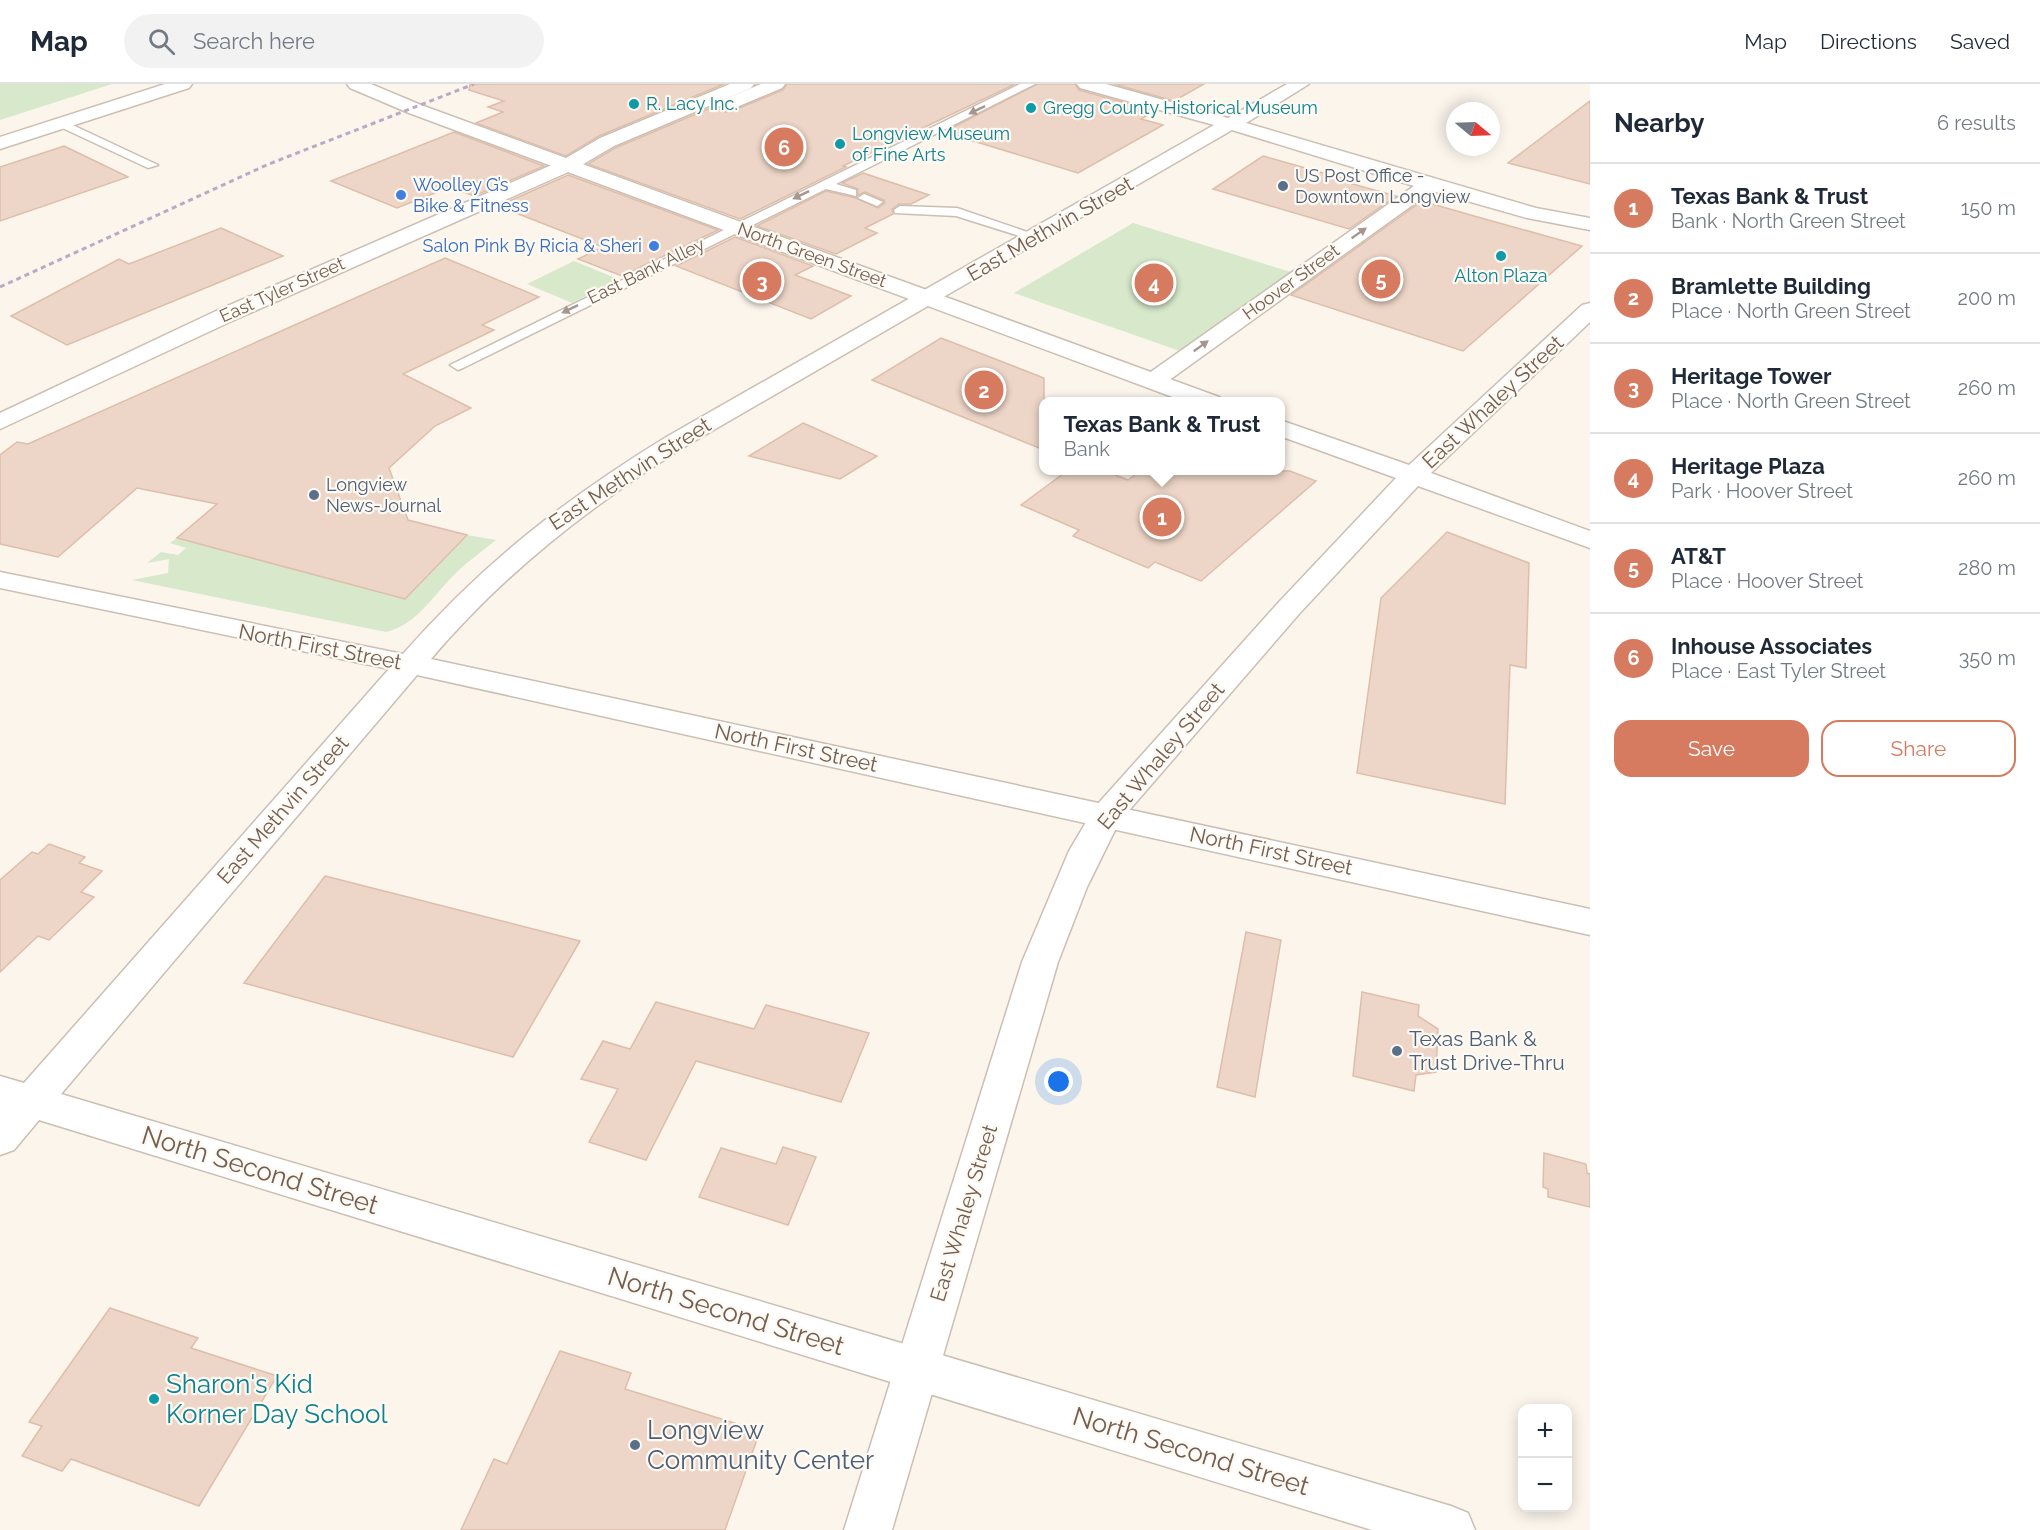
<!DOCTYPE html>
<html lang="en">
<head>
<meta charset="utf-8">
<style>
  body { margin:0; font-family:Raleway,sans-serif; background:#f2f2f3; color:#1f2937 }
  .controls { position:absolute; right:18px; bottom:18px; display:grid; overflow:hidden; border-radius:12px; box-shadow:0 3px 15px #0003 }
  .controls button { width:54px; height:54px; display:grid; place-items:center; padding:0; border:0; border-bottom:2px solid #e0e1e3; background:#fff; color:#1f2937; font:30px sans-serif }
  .compass { position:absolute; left:1446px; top:18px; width:54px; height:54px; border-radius:50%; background:#fff; box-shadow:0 3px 15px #0003; rotate:109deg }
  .you { position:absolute; left:1059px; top:998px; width:21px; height:21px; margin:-15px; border:4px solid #fff; border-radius:50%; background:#1a73e8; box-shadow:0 0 0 9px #1a73e833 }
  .badge { display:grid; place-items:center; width:39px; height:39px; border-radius:50%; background:#d67b60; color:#fff; font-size:20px; font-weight:700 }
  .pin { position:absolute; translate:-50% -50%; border:3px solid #fff; box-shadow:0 2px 6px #0006 }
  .popup { position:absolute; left:1039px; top:313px; width:246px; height:78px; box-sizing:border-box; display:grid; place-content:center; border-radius:12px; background:#fff; filter:drop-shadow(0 2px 4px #0005); font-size:20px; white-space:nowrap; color:#747a83 }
  .popup b { font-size:22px; color:#1f2937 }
  .popup::after { content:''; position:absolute; left:50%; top:100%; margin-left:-12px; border:12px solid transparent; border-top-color:#fff }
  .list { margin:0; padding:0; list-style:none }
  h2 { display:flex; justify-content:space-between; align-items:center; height:78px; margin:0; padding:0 24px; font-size:26px }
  h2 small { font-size:20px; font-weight:400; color:#747a83 }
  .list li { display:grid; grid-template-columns:39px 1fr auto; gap:18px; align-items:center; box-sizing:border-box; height:90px; padding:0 24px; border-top:2px solid #e0e1e3 }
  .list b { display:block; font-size:22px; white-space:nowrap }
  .list p { margin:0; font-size:20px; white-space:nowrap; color:#747a83 }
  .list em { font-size:20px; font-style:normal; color:#747a83 }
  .actions { display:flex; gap:12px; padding:18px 24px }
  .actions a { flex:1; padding:14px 0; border:2px solid #d67b60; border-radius:18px; text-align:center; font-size:21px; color:#d67b60 }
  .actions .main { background:#d67b60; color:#fff }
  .icon { flex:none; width:33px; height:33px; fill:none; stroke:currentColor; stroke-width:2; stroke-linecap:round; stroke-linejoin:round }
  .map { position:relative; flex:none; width:1590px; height:1446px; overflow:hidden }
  header { display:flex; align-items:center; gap:36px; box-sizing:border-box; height:84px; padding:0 30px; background:#fff; border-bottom:2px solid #e0e1e3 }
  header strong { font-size:28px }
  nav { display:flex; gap:33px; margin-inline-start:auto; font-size:21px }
  .search { width:420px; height:54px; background:#f2f2f3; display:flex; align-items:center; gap:15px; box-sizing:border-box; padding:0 21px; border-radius:33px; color:#747a83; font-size:22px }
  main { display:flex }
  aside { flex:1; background:#fff }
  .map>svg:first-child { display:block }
  .green { fill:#d7e8cb }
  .building { fill:#edd6c7; stroke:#debea9; stroke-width:1.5 }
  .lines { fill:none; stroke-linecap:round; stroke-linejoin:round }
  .service-casing { stroke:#ccbeb3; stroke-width:3 }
  .minor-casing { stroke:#ccbeb3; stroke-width:3 }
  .tertiary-casing { stroke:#ccbeb3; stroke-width:3 }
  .secondary-casing { stroke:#cebeb1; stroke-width:3 }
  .service { fill:#fff; fill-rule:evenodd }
  .minor { fill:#fff; fill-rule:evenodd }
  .tertiary { fill:#fff; fill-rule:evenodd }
  .secondary { fill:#fff; fill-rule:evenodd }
  .rail { stroke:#b9aac5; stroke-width:3; stroke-dasharray:5 4; stroke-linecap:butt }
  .oneway { fill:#a5968e }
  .culture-dot { fill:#0f9aa8; stroke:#fdf9f3; stroke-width:2 }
  .service-dot { fill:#5c6f8a; stroke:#fdf9f3; stroke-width:2 }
  .shop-dot { fill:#3f7fe0; stroke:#fdf9f3; stroke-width:2 }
  .labels { text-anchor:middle; stroke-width:4.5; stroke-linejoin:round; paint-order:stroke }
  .far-culture-label { font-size:18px; fill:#0d838f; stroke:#fdf9f3; text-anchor:start }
  .far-service-label { font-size:18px; fill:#4e5e75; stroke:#fdf9f3; text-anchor:start }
  .far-shop-label { font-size:18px; fill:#366cbe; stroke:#fdf9f3; text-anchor:start }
  .far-street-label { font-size:18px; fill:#745e51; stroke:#fdf9f3 }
  .street-label { font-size:21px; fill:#745e51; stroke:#fdf9f3 }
  .service-label { font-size:21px; fill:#4e5e75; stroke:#fdf9f3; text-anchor:start }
  .near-street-label { font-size:26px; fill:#745e51; stroke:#fdf9f3 }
  .near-culture-label { font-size:26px; fill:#0d838f; stroke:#fdf9f3; text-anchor:start }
  .near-service-label { font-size:26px; fill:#4e5e75; stroke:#fdf9f3; text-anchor:start }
</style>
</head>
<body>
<header>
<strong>Map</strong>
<div class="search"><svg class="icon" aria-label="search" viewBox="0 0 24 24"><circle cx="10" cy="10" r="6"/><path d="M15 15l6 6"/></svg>Search here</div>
<nav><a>Map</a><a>Directions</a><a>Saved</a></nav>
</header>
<main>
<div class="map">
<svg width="1590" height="1446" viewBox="0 0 1590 1446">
  <rect width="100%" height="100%" fill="#fbf5ec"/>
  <g class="green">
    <path d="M0 0H112L0 36Z"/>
    <path d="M1133 139 1281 185 1291 188 1180 267 1014 209Z"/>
    <path d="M574 177 618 195 572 219 527 200Z"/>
    <path d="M467 451 496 456C483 467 468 477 456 489 433 511 418 540 386 548L132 496 168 489 169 475 147 479 161 468 178 471 186 464 170 459 177 454 404 515Z"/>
  </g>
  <g class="building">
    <path d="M470 0H724L599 52 566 72 476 39 503 28 488 23 504 17 469 6Z"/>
    <path d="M787 0H1015L843 82 846 83 740 135 588 80 615 64 715 22 725 28 732 27 783 6Z"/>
    <path d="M1037 0H1075L1079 6 1155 27 1141 35 1163 41 1078 89 944 48Z"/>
    <path d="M1114 0H1204L1174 17Z"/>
    <path d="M1590 17V100L1508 79 1541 54Z"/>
    <path d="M454 48 544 82 474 112 450 103 397 124 331 97Z"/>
    <path d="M64 62 128 93 0 137V83Z"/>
    <path d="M1263 72 1345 95 1342 97 1396 112 1349 145 1213 105Z"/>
    <path d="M863 89 929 111 911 120H899L892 125 893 130 865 144 877 149 836 170 757 142 826 107 856 114 878 124 885 119 884 116 865 108 858 111V105L842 99Z"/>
    <path d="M568 91 718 146 622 192 578 175 603 163 498 122Z"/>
    <path d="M1422 117 1467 130 1582 162 1463 267 1291 211Z"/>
    <path d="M221 144 283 172 67 261 11 232 119 175 129 180Z"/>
    <path d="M735 153 813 182 795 191 851 212 811 235 676 182Z"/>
    <path d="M445 174 539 213 482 241 494 246 403 290 471 324 435 342 389 384 408 436 467 451 405 515 177 454 217 420 137 404 58 473 0 460V371L17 358 28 360Z"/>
    <path d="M941 254 1044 294V366L872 296Z"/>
    <path d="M803 339 877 372 840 395 749 372Z"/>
    <path d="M1067 387H1105L1128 396 1140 387H1290L1316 397 1201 497 1155 478 1148 484 1073 452 1079 446 1021 421Z"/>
    <path d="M1447 448 1529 479 1526 584 1510 581 1505 720 1357 689 1381 514Z"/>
    <path d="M49 760 85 773 79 779 102 787 81 808 94 813 49 856 38 852 0 888V796L32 768 38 770Z"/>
    <path d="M325 792 502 837 580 857 513 973 244 899Z"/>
    <path d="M1246 848 1281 856 1255 1013 1217 1003Z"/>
    <path d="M1362 908 1419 921 1418 932 1438 945 1436 988 1416 991 1414 1007 1353 992Z"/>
    <path d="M656 918 754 945 766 921 869 949 841 1018 696 977 646 1076 589 1058 618 1005 581 995 603 957 630 965Z"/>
    <path d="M783 1063 816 1073 788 1141 699 1113 721 1064 776 1080Z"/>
    <path d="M1544 1069 1586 1080 1587 1089 1590 1090V1123L1548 1113V1105L1543 1103Z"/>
    <path d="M110 1224 198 1254 191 1264 277 1292 199 1422 71 1375 62 1387 22 1372 42 1342 29 1338Z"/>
    <path d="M560 1267 631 1289 625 1305 760 1347 725 1446H461L494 1375 507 1380Z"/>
  </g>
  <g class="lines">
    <defs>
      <g id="service">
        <path d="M1020 0H1035L836 100 856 106V112L826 105 463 284 458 286 450 281Z"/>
        <path d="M56 37H64L158 81 148 84 56 41Z"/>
        <path d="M864 110 883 118 877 122 858 114Z"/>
        <path d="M900 122 957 124 1042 153 1035 157 956 132 895 129 894 126Z"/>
      </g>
      <g id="minor">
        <path d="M730 0H754L751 4 614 62 575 85 232 237 0 345V329L216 227 561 77 600 54Z"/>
        <path d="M761 0H785L782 4 732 25 726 26 717 21 720 17Z"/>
        <path d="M1077 0H1106L1228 34 1287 0H1309L1246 39 1536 124 1590 134V146L1527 134 1432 107 1161 302 1153 304 1145 302 1141 297 1145 292 1414 102 1232 46 686 362C590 422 504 489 431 575L1590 825V851L417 591 61 1010 1451 1422 1468 1429 1475 1446H1372L39 1036 14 1066 0 1071V992L24 999 389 585 0 504V488L403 570C484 478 565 415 668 352L1214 41 1080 4Z"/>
      </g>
      <g id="tertiary">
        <path d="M347 0H371L421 21 1219 313 1222 318H1186L409 29 350 4Z"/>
        <path d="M1590 219V238L1431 389 1590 447V464L1418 402 1299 530 1119 738 1087 803 1058 878 892 1446H844L1022 878 1069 767 1095 723 1279 518 1396 394 1280 352V336L1409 381 1582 221Z"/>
      </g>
      <path id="secondary" d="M165 0H192L189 4 0 65V53Z"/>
    </defs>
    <use href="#service" class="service-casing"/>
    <use href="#minor" class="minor-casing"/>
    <use href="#tertiary" class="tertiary-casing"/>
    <use href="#secondary" class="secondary-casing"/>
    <use href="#service" class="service"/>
    <use href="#minor" class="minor"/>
    <use href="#tertiary" class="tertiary"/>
    <use href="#secondary" class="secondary"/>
    <path class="rail" d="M0 203 269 80 474 0"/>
  </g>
  <defs><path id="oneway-solid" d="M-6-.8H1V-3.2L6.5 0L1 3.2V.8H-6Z" transform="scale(1.5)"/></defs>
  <g class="oneway">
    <use href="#oneway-solid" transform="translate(977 26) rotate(154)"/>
    <use href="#oneway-solid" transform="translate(801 111) rotate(154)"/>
    <use href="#oneway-solid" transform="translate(1359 149) rotate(-35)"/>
    <use href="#oneway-solid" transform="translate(570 225) rotate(154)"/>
    <use href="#oneway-solid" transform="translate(1201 262) rotate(-36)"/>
  </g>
  <g class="culture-dot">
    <circle cx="634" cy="20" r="6"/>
    <circle cx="1031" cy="24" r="6"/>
    <circle cx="840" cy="60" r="6"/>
    <circle cx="1501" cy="172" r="6"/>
    <circle cx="154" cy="1315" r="6"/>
  </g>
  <g class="service-dot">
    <circle cx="1283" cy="102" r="6"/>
    <circle cx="314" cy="411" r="6"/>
    <circle cx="1397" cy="967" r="6"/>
    <circle cx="635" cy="1361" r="6"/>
  </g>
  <g class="shop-dot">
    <circle cx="401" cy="111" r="6"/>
    <circle cx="654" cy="162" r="6"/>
  </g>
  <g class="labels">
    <g class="far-culture-label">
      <text x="646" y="26">R. Lacy Inc.</text>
      <text x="1043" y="30">Gregg County Historical Museum</text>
      <text x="852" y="56">Longview Museum<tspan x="852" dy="21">of Fine Arts</tspan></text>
      <text x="1501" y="198" text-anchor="middle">Alton Plaza</text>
    </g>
    <g class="far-service-label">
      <text x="1295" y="98">US Post Office -<tspan x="1295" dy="21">Downtown Longview</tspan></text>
      <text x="326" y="407">Longview<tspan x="326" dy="21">News-Journal</tspan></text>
    </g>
    <g class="far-shop-label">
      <text x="413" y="107">Woolley G’s<tspan x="413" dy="21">Bike &amp; Fitness</tspan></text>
      <text x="642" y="168" text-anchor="end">Salon Pink By Ricia &amp; Sheri</text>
    </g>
    <g class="far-street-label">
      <text transform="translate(812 171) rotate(20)" y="6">North Green Street</text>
      <text transform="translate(646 187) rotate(-26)" y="6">East Bank Alley</text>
      <text transform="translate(1291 198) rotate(-36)" y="6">Hoover Street</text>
      <text transform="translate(282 206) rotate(-24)" y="6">East Tyler Street</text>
    </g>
    <g class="street-label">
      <text transform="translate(1050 145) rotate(-30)" y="7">East Methvin Street</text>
      <text transform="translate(1493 318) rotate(-43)" y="7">East Whaley Street</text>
      <text transform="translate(630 390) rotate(-33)" y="7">East Methvin Street</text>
      <text transform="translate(320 563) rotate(11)" y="7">North First Street</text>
      <text transform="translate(796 664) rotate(12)" y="7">North First Street</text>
      <text transform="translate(1161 672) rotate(-50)" y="7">East Whaley Street</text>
      <text transform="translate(283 726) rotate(-49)" y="7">East Methvin Street</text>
      <text transform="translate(1271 767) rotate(12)" y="7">North First Street</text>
      <text transform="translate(964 1129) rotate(-73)" y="7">East Whaley Street</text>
    </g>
    <g class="service-label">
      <text x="1409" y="962">Texas Bank &amp;<tspan x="1409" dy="24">Trust Drive-Thru</tspan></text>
    </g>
    <g class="near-street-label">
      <text transform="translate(260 1086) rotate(17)" y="9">North Second Street</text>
      <text transform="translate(726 1227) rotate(17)" y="9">North Second Street</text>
      <text transform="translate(1191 1367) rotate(17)" y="9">North Second Street</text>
    </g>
    <g class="near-culture-label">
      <text x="166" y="1309">Sharon's Kid<tspan x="166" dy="30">Korner Day School</tspan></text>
    </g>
    <g class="near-service-label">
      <text x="647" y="1355">Longview<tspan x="647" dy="30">Community Center</tspan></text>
    </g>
  </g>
</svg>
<div class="controls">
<button>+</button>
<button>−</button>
</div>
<svg class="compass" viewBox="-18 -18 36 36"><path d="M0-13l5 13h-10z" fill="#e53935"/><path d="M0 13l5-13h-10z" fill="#747a83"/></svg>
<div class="you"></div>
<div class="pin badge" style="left:1162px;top:433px">1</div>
<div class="popup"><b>Texas Bank &amp; Trust</b>Bank</div>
<div class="pin badge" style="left:984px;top:306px">2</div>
<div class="pin badge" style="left:762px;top:197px">3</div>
<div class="pin badge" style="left:1154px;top:199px">4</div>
<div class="pin badge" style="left:1381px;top:195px">5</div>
<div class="pin badge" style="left:784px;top:63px">6</div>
</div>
<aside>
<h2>Nearby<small>6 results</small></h2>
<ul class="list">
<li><span class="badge">1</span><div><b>Texas Bank &amp; Trust</b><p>Bank · North Green Street</p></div><em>150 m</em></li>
<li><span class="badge">2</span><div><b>Bramlette Building</b><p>Place · North Green Street</p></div><em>200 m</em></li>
<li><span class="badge">3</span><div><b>Heritage Tower</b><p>Place · North Green Street</p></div><em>260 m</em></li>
<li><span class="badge">4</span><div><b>Heritage Plaza</b><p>Park · Hoover Street</p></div><em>260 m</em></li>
<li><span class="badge">5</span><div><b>AT&amp;T</b><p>Place · Hoover Street</p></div><em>280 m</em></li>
<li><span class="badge">6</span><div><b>Inhouse Associates</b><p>Place · East Tyler Street</p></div><em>350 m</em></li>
</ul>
<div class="actions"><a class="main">Save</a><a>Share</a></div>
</aside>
</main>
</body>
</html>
